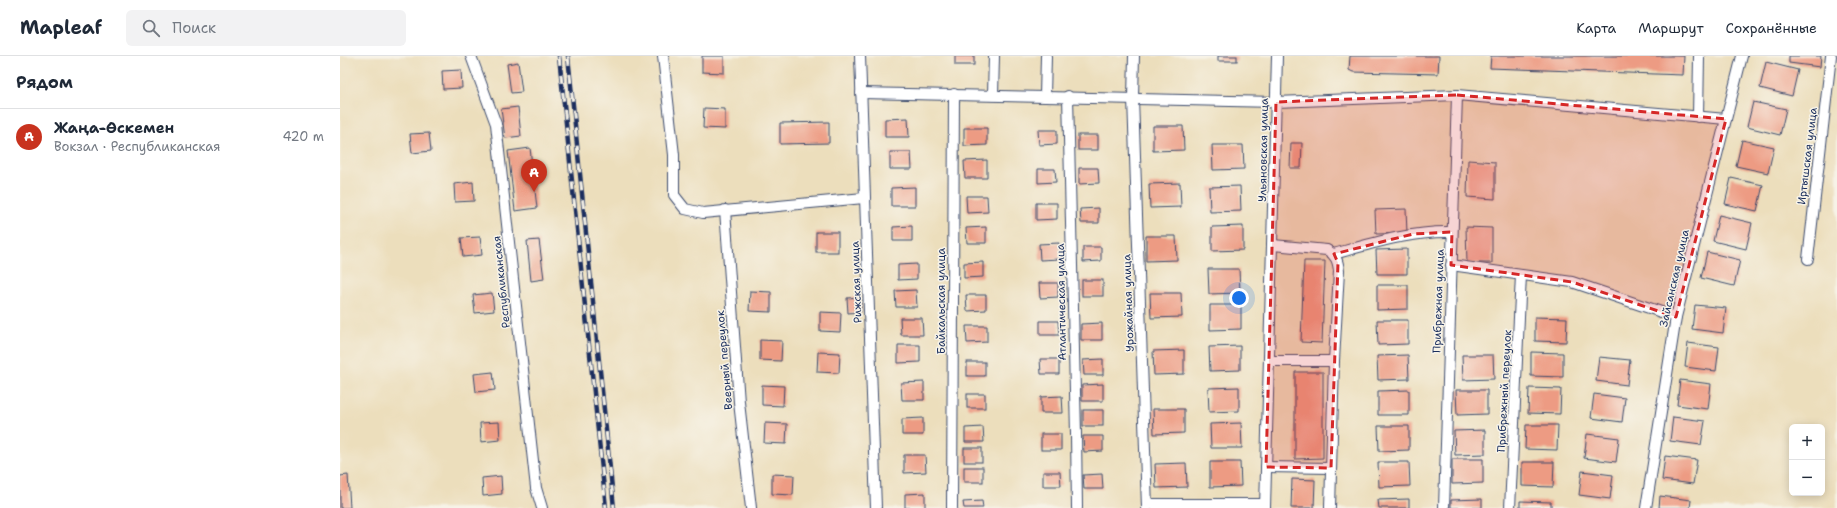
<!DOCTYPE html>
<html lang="ru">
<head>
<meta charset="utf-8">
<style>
  body { margin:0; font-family:"Shantell Sans",sans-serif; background:#f2f2f3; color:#1f2937 }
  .controls { position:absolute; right:12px; bottom:12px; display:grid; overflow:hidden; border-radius:6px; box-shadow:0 2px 10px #0003 }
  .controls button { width:36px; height:36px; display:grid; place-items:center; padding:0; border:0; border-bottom:1px solid #e0e1e3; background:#fff; color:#1f2937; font:20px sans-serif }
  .you { position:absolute; left:899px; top:242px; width:14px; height:14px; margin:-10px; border:3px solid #fff; border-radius:50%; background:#1a73e8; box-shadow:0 0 0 6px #1a73e833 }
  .badge { display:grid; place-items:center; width:26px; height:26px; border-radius:50%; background:#c8321e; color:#fff; font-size:13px; font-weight:700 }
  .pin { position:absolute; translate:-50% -33px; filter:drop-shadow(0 1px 2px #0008) }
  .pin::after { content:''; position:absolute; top:21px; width:14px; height:12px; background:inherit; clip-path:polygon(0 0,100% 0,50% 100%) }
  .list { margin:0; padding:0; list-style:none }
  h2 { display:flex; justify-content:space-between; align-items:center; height:52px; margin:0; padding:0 16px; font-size:17px }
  h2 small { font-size:13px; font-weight:400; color:#747a83 }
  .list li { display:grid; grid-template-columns:26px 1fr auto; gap:12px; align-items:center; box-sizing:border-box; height:56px; padding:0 16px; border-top:1px solid #e0e1e3 }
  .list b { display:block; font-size:15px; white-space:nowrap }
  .list p { margin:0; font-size:13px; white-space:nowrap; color:#747a83 }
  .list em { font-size:13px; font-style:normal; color:#747a83 }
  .icon { flex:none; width:22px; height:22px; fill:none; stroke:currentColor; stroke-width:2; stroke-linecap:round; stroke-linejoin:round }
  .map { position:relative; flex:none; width:1497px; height:452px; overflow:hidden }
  header { display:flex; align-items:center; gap:24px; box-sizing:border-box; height:56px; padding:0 20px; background:#fff; border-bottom:1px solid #e0e1e3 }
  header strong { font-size:19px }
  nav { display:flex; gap:22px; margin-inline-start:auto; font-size:14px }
  .search { width:280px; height:36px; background:#f2f2f3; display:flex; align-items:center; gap:10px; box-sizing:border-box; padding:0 14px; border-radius:6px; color:#747a83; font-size:15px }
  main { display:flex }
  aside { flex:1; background:#fff }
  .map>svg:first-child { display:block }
  .building { fill:#ed9b83 }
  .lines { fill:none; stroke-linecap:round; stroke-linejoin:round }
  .street-casing { stroke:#3a496c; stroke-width:12 }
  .street { stroke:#fff; stroke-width:10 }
  .rail-casing { stroke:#1b2f5e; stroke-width:4.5 }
  .rail { stroke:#f7f3e8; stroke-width:3; stroke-dasharray:9; stroke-linecap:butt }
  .marked { fill:#d62828; fill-opacity:0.2; stroke:#d62828; stroke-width:3; stroke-dasharray:8 5; stroke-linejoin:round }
  .labels { text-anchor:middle; stroke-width:3; stroke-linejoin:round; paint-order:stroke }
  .street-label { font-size:11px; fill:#1b2f5e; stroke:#f7f3e8 }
</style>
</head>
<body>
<header>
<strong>Mapleaf</strong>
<div class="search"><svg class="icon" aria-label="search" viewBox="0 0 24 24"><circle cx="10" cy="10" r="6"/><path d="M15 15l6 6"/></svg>Поиск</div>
<nav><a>Карта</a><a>Маршрут</a><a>Сохранённые</a></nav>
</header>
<main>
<aside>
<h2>Рядом<small></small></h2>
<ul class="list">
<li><span class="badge">A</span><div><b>Жаңа-Өскемен</b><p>Вокзал · Республиканская</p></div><em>420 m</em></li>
</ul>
</aside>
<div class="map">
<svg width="1497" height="452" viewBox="0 0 1497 452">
  <rect width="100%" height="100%" fill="#f7f3e8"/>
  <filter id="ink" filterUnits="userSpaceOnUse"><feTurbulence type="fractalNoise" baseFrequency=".025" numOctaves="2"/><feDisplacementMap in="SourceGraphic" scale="8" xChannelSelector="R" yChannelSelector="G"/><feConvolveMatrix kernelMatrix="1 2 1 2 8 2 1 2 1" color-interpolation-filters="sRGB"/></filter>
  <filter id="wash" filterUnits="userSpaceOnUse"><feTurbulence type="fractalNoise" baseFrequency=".012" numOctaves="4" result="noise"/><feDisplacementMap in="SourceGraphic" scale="16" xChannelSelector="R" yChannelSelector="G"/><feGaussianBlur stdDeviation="0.9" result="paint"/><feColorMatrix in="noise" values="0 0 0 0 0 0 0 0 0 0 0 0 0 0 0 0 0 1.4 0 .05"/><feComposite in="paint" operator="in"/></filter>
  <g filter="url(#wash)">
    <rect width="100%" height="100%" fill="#ecdebc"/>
    <g id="blocks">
      <g class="building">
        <path d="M362 0H384V17L362 16Z"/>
        <rect x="615" y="0" width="19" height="9"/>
        <rect x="878" y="0" width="19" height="5"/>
        <path d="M1010 0H1099L1098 18 1013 16 1009 14Z"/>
        <path d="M1151 0H1344L1343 19 1150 12Z"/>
        <path d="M1449 0H1481L1480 11 1449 7Z"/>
        <path d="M178 6 182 36 171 37 167 8Z"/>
        <path d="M1426 6 1458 14 1452 40 1420 32Z"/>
        <path d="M121 14 122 32 103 33 102 15Z"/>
        <path d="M1413 46 1446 53 1440 79 1407 71Z"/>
        <path d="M178 51 181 80 165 82 161 53Z"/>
        <path d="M364 52 385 53V73L363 72Z"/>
        <path d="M568 62 569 81H545V63Z"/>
        <path d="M489 66V87L440 88V67Z"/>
        <path d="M813 70H843L844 94 813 95Z"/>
        <path d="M624 72H647V89L624 90Z"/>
        <path d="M698 74H717V88L699 89Z"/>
        <path d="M89 77 91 95 72 97 70 78Z"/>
        <rect x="738" y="79" width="20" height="15"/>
        <path d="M1402 84 1434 91 1428 117 1396 110Z"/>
        <path d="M951 87H962L961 112H950Z"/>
        <path d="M872 89H903L904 113 873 114Z"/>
        <path d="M190 92 197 152 175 155 168 95Z"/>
        <path d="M550 96H571L572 113H550Z"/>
        <path d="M647 104V122H625L624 105Z"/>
        <path d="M1128 104 1155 106V143L1127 141Z"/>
        <path d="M739 112H758L759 127 739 128Z"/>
        <path d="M698 113H715L716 126 698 127Z"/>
        <path d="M1391 122 1423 129 1417 155 1385 148Z"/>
        <path d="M133 126 134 145 115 146 114 128Z"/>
        <path d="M840 127 841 151 810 152 809 128Z"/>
        <path d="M900 130 901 155 870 156 869 131Z"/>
        <path d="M575 131V150H551V132Z"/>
        <path d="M626 140H647L648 156 627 157Z"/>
        <path d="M696 147H717V163L696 164Z"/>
        <path d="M759 152V167H741L740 153Z"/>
        <path d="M1066 153 1067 177 1036 178 1035 154Z"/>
        <path d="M1379 159 1412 167 1406 193 1373 185Z"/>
        <path d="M572 170V185H553V171Z"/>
        <path d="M903 170V194L872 195V171Z"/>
        <path d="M646 171V187H627L626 172Z"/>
        <path d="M1126 171 1152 172V207H1127Z"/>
        <rect x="476" y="176" width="22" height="20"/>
        <path d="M806 180H836L837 204 806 205Z"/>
        <path d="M140 181 142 199 123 201 121 182Z"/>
        <path d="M199 184 204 223 191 225 187 185Z"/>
        <path d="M719 187 720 203 700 204 699 188Z"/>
        <path d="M743 191H761V205L743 206Z"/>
        <path d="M1067 193V218H1037L1036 194Z"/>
        <path d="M1367 196 1400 204 1394 230 1361 222Z"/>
        <path d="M964 205H985L982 287 961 286Z"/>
        <path d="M643 206V221L624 222V207Z"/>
        <path d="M577 208V223L558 224V209Z"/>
        <path d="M868 213H899L900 237 869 238Z"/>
        <rect x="742" y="224" width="21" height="16"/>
        <path d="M699 227H718V241L700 242Z"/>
        <path d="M1037 229H1068V253L1037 254Z"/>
        <path d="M576 234 577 251H556L555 235Z"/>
        <path d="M410 235 431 236V256L409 255Z"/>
        <path d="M152 237 154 255 135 257 133 239Z"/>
        <path d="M810 237H841L842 261 811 262Z"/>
        <path d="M626 239H646V254L627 255Z"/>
        <path d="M521 241V256L508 257 507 242Z"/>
        <path d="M870 249H901V273L870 274Z"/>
        <path d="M1355 249 1386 252 1383 277 1352 273Z"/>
        <path d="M480 256 501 257 500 276 480 275Z"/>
        <path d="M1195 261 1227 262 1226 286 1195 285Z"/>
        <path d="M560 262H582L583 279H561Z"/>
        <path d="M1037 264H1068V288L1038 289Z"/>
        <path d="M700 265H718L719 279H700Z"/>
        <path d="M762 267V284H741V268Z"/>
        <path d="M626 270H647V286L627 287Z"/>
        <path d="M420 284 442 285 441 305 420 304Z"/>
        <path d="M1348 287 1379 291 1376 315 1345 311Z"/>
        <path d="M558 289H580V306L558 307Z"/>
        <path d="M900 290V314L870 315 869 291Z"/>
        <path d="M844 294V318L814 319 813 295Z"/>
        <path d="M478 296 500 297 499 317 477 316Z"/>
        <path d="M1191 296 1223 297V321L1191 320Z"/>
        <path d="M1068 299 1069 323 1038 324 1037 300Z"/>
        <path d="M1122 299H1153L1154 323 1123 324Z"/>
        <path d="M1259 301 1290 304 1287 329 1256 325Z"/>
        <path d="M700 303H719V318H701Z"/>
        <path d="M763 303V319H744L743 304Z"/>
        <rect x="627" y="306" width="18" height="14"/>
        <path d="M153 316 155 334 136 336 134 318Z"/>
        <path d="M955 316H983V402L955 403Z"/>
        <path d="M1340 324 1371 328 1368 353 1337 349Z"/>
        <path d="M584 326V344H562L561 327Z"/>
        <path d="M763 328V345H742V329Z"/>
        <path d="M422 329 444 330 443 350 422 349Z"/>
        <path d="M899 331V355L869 356 868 332Z"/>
        <path d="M1189 332 1221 333 1220 358 1188 357Z"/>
        <path d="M1069 334V359H1038V335Z"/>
        <path d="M1116 334H1147V358L1117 359Z"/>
        <rect x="627" y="338" width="18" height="14"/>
        <path d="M1254 338 1285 342 1282 366 1251 362Z"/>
        <path d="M722 340 723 357H701V341Z"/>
        <path d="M813 353H844V377L814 378Z"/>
        <rect x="743" y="354" width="20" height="16"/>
        <path d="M1333 361 1365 365 1361 389 1330 385Z"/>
        <path d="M583 362V379H562V363Z"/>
        <path d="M159 366 160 384 141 386 140 367Z"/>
        <path d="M425 367 447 368 446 388 424 387Z"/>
        <path d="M901 367 902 392H871L870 368Z"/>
        <path d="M1186 369H1218L1217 394 1185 393Z"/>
        <path d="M1038 370H1069V394L1039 395Z"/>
        <path d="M643 371 644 386H625V372Z"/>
        <path d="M1145 374V398L1115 399 1114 375Z"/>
        <rect x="701" y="378" width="20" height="16"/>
        <path d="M1247 378 1279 382 1276 406 1244 402Z"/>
        <path d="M743 380H763V395L744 396Z"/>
        <rect x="624" y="392" width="18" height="14"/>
        <path d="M564 399H585L586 416 564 417Z"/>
        <path d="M1325 400 1357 404 1353 428 1322 424Z"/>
        <path d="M1112 403H1143V427L1112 428Z"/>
        <path d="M870 406H900L901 430 870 431Z"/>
        <path d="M1038 406H1069L1070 430 1039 431Z"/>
        <path d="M1182 406H1214L1213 431 1182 430Z"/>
        <path d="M846 407 847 431 816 432 815 408Z"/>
        <rect x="624" y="411" width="19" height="15"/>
        <path d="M1242 415 1273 419 1270 443 1239 439Z"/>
        <path d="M703 416H720L721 430H703Z"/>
        <path d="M432 418 454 419 453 439 432 438Z"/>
        <path d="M762 418 763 433H744L743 419Z"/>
        <path d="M8 419 10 452H0V420Z"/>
        <path d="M161 420 162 438 143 440 142 422Z"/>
        <path d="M952 423 975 424 974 452H951Z"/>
        <path d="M585 437V452H565V438Z"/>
        <path d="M1320 440 1351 444 1350 452H1319Z"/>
        <path d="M1069 443V452H1039L1038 444Z"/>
        <path d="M1142 443V452H1111V444Z"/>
        <path d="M642 445 643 452H624L623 446Z"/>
        <path d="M1180 445 1211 446V452H1180Z"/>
      </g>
    </g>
  </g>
  <g filter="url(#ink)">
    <use href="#blocks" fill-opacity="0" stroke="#3a496c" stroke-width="1"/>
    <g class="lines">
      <defs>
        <g id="street">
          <path d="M131 0 156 68 196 432 202 452"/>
          <path d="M323 0 334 99V139L345 153 363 157 524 142"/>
          <path d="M520 0 536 452"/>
          <path d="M794 0 793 42 807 452"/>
          <path d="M521 37 936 46 1117 39 1386 63"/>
          <path d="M653 39 654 0"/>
          <path d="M705 40 706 0"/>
          <path d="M728 40 736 378 737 452"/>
          <path d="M1358 61 1359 0"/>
          <path d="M385 154 399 346 411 452"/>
          <path d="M994 198C1033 187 1072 175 1112 176"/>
          <path d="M1468 203 1491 0"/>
          <path d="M1111 209 1232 226 1336 261"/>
          <path d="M930 305H994L999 215C998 205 996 199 987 194L933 189"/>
          <path d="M926 411 991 412"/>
          <path d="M807 448H925"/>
          <path d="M612 452 614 38"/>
          <path d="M925 452 937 0"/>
          <path d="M990 452 994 305"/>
          <path d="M1104 452 1117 39"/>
          <path d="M1170 452 1181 219"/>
          <path d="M1306 452 1336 261 1402 0"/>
        </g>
      </defs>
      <use href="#street" class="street-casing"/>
      <use href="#street" class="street"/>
      <defs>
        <g id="rail">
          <path d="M219 0 266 452"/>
          <path d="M228 0 274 452"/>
        </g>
      </defs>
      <use href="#rail" class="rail-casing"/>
      <use href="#rail" class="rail"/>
    </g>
  </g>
  <path class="marked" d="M1117 39 1386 63 1336 261 1232 226 1111 209 1112 176 1073 178 994 198 998 207 991 412 926 411 936 46Z"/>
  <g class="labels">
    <g class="street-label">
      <text transform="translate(923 94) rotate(-89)" y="4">Ульяновская улица</text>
      <text transform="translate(1467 100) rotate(-83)" y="4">Иртышская улица</text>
      <text transform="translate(1334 222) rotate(-77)" y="4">Зайсанская улица</text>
      <text transform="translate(161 226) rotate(-96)" y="4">Республиканская</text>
      <text transform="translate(516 226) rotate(-92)" y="4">Рижская улица</text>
      <text transform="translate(601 245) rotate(-90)" y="4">Байкальская улица</text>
      <text transform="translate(1098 245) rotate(-88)" y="4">Прибрежная улица</text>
      <text transform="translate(721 246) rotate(-91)" y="4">Атлантическая улица</text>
      <text transform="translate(788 247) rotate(-92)" y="4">Урожайная улица</text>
      <text transform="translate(384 304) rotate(-95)" y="4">Веерный переулок</text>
      <text transform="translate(1164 335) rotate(-87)" y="4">Прибрежный переулок</text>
    </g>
  </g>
</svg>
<div class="controls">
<button>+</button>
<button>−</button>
</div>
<div class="you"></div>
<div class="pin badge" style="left:194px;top:136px">A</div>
</div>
</main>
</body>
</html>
